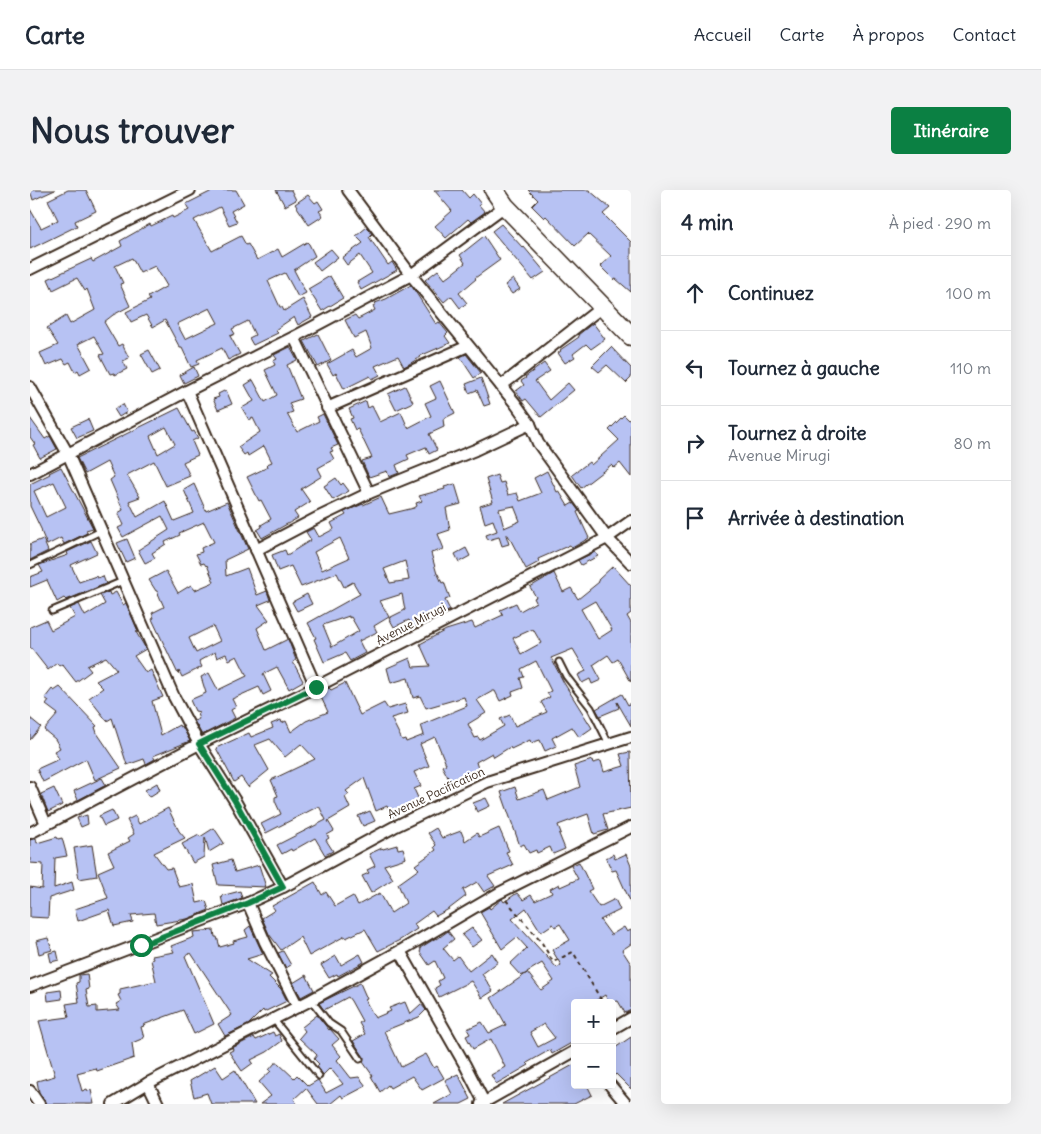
<!DOCTYPE html>
<html lang="fr">
<head>
<meta charset="utf-8">
<style>
  body { margin:0; font-family:Delius,sans-serif; background:#f2f2f3; color:#1f2937 }
  .controls { position:absolute; right:15px; bottom:15px; display:grid; overflow:hidden; border-radius:5px; box-shadow:0 5px 20px #0002 }
  .controls button { width:45px; height:45px; display:grid; place-items:center; padding:0; border:0; border-bottom:1px solid #e0e1e3; background:#fff; color:#1f2937; font:25px sans-serif }
  .stop { position:absolute; width:15px; height:15px; margin:-11px; border:4px solid #0b8043; border-radius:50%; background:#fff }
  .stop.end { background:#0b8043; border-color:#fff; box-shadow:0 1px 5px #0008 }
  .list { margin:0; padding:0; list-style:none }
  h2 { display:flex; justify-content:space-between; align-items:center; height:65px; margin:0; padding:0 20px; font-size:21px }
  h2 small { font-size:16px; font-weight:400; color:#747a83 }
  .list li { display:grid; grid-template-columns:32px 1fr auto; gap:15px; align-items:center; box-sizing:border-box; height:75px; padding:0 20px; border-top:1px solid #e0e1e3 }
  .list b { display:block; font-size:19px; white-space:nowrap }
  .list p { margin:0; font-size:16px; white-space:nowrap; color:#747a83 }
  .list em { font-size:16px; font-style:normal; color:#747a83 }
  .icon { flex:none; width:28px; height:28px; fill:none; stroke:currentColor; stroke-width:2; stroke-linecap:round; stroke-linejoin:round }
  .map { position:relative; flex:none; width:601px; height:914px; overflow:hidden; border-radius:5px }
  header { display:flex; align-items:center; gap:30px; box-sizing:border-box; height:70px; padding:0 25px; background:#fff; border-bottom:1px solid #e0e1e3 }
  header strong { font-size:24px }
  nav { display:flex; gap:28px; margin-inline-start:auto; font-size:18px }
  .intro { display:flex; align-items:center; justify-content:space-between; box-sizing:border-box; height:120px; padding:0 30px }
  h1 { margin:0; font-size:35px }
  .button { padding:12px 22px; border-radius:5px; background:#0b8043; color:#fff; font-size:18px; font-weight:700 }
  main { display:flex; gap:30px; padding:0 30px }
  aside { flex:1; background:#fff; border-radius:5px; box-shadow:0 5px 20px #0002 }
  .map>svg:first-child { display:block }
  .building { fill:#b7c2f3; stroke:#3b2a1e; fill-rule:evenodd }
  .lines { fill:none; stroke-linecap:round; stroke-linejoin:round }
  .service-casing { stroke:#3b2a1e; stroke-width:9 }
  .minor-casing { stroke:#3b2a1e; stroke-width:14 }
  .trunk-casing { stroke:#3b2a1e; stroke-width:21 }
  .path { stroke:#3b2a1e; stroke-width:2; stroke-dasharray:4 4; stroke-linecap:butt }
  .service { stroke:#fff; stroke-width:5 }
  .minor { stroke:#fff; stroke-width:10 }
  .trunk { stroke:#fff; stroke-width:18 }
  .route { stroke:#0b8043; stroke-width:6 }
  .labels { text-anchor:middle; stroke-width:4.5; stroke-linejoin:round; paint-order:stroke }
  .street-label { font-size:12px; fill:#3b2a1e; stroke:#fff }
</style>
</head>
<body>
<header>
<strong>Carte</strong>
<nav><a>Accueil</a><a>Carte</a><a>À propos</a><a>Contact</a></nav>
</header>
<div class="intro"><h1>Nous trouver</h1><a class="button">Itinéraire</a></div>
<main>
<div class="map">
<svg width="601" height="914" viewBox="0 0 601 914">
  <rect width="100%" height="100%" fill="#fff"/>
  <filter id="ink" filterUnits="userSpaceOnUse"><feTurbulence type="fractalNoise" baseFrequency=".02" numOctaves="2"/><feDisplacementMap in="SourceGraphic" scale="10" xChannelSelector="R" yChannelSelector="G"/><feConvolveMatrix kernelMatrix="1 2 1 2 8 2 1 2 1" color-interpolation-filters="sRGB"/></filter>
  <g filter="url(#ink)">
    <g class="building">
      <path d="M0 0H25L3 10Z"/>
      <path d="M38 0H56L66 21 45 31 47 36 0 59V19L11 38 28 30 18 10Z"/>
      <path d="M184 0H206L214 14 201 21 207 32 199 35 190 17 164 30 182 61 211 46 216 55 218 54 227 70 248 59 252 67 277 52 279 54 285 66 264 80 276 103 268 107 255 83 238 91 250 117H252L254 121 273 109 282 127 268 135 264 127 245 140 248 143 223 155 219 148 225 145 218 131 202 139 205 144 200 146 210 164 198 170 192 158 167 170 169 174 161 177 152 158H150L135 130 123 137 116 125 101 132 96 122 120 110 118 107 137 96 125 76 110 83 102 68 85 76 93 93 90 94 100 116 83 125 74 132 88 156 92 154 99 168 93 171 97 179 85 185 84 183 80 184 70 165 74 164 64 146 48 154 61 178 50 184 48 180 45 182 40 172 36 174 33 169 16 176 10 163 28 155 17 138 36 126 40 134 65 120 57 99 55 101 47 88 23 100 18 89 61 69 63 72 92 56 90 51 120 34 121 36 142 26 143 28 159 20 156 14ZM180 118 188 133 155 149 147 134Z"/>
      <path d="M246 0H261L266 10 255 16Z"/>
      <path d="M404 0H432L439 8 443 4 451 14 449 15 455 22 441 32 438 29 416 48 405 36 422 21Z"/>
      <path d="M498 0H559L580 18 573 24 601 52V102L586 89 584 90 570 76 581 66 558 44 545 56 516 26 514 28 502 16 508 10Z"/>
      <path d="M278 5 285 13 288 11 293 19 289 21 293 26 279 35 265 14Z"/>
      <path d="M471 34 493 58 494 57 515 82 503 90 462 41Z"/>
      <path d="M337 37 342 44 339 47 358 75 362 72 367 80 331 100 327 92 342 83 330 65 317 75 312 68 333 53 326 46Z"/>
      <path d="M454 46 470 70 445 88 446 89 429 103 437 113 430 118 421 106 414 112 395 90 408 80 415 89 435 73 430 65Z"/>
      <path d="M301 59 308 67 290 81 283 72Z"/>
      <path d="M300 86 313 108 292 121 278 99Z"/>
      <path d="M483 89 490 99 482 104 475 95Z"/>
      <path d="M381 95 406 134 409 132 418 143 415 146 420 153 390 166 391 167 374 177 368 166 345 176 350 185 342 189 340 186 314 199 306 183 303 185 297 174 322 160 326 167 342 158 336 142 324 148 315 130 325 125 328 129 345 120 343 116 346 114 345 113 356 109Z"/>
      <path d="M563 133 575 149 561 159 556 154 543 164 545 167 535 173 528 163 531 161 530 160 549 147 548 145Z"/>
      <path d="M288 144 301 170 288 177 274 151Z"/>
      <path d="M260 157 267 170 257 175 271 209 259 213 263 222 257 224 267 242 289 231 287 227 293 224 308 255 301 258 303 261 300 262 304 269 288 278 292 286 271 299 280 312 264 322 268 328 232 348 227 340 232 337 231 335 241 329 231 310 229 311 217 287 238 277 237 274 242 272 234 256 218 266 217 263 214 265 208 257 230 242 223 228 219 230 212 218 224 211 215 195 223 190 235 212 247 205 235 180 245 175 243 171 247 169 244 165Z"/>
      <path d="M581 157 601 178V188L596 193 577 175 569 182 562 176Z"/>
      <path d="M119 160 130 180 122 184 111 164Z"/>
      <path d="M436 164 451 183 444 188 430 167Z"/>
      <path d="M514 173 520 181 505 191 519 210 538 193 544 200 511 227 496 209 493 211 486 201 494 195 491 191 496 188 495 187Z"/>
      <path d="M164 177 168 186 154 193 150 185Z"/>
      <path d="M451 188 460 214 454 216 447 200 439 203 436 194Z"/>
      <path d="M410 191 425 223 413 229 414 237 399 244 407 260 399 264 396 257 377 265 379 269 366 275 369 283 359 287 357 281 339 287 332 271 342 268 328 239 325 240 320 229 323 228 319 219 336 211 338 218 342 216 350 232 371 222 378 238 401 226 395 213 406 208 400 196Z"/>
      <path d="M375 196 383 212 366 220 358 204Z"/>
      <path d="M196 200 202 214 188 220 183 209 189 207 188 204Z"/>
      <path d="M93 214 97 222 89 227 84 219Z"/>
      <path d="M149 218 162 242 164 241 168 248 162 251 168 265 153 272 160 286 136 296 124 271 97 285 110 307 99 311 107 327 135 311 144 331 164 323 154 300 164 294 176 321 197 312 218 359 195 370 196 386 217 378 227 405 237 401 240 410 228 415 239 430 227 438 236 460 258 449 266 470 263 472 273 491 259 499 247 477 233 484 241 501 233 505 229 497 202 509 206 517 201 520 205 528 172 545 164 531 169 529 167 524 170 522 165 521 160 510 176 503 171 487 179 483 188 500 217 486 207 466 199 470 196 464 187 468 185 462 169 471 172 477 152 487 149 481 148 484 122 429 124 428 122 423 134 417 127 401H126L119 390 136 381 148 403 161 395 165 400 184 392 177 375 176 376 174 373 171 374 166 364 172 362 171 358 184 352 174 332 149 343 150 345 135 352 136 354 122 363 125 368 115 373 108 360 139 340 132 326 93 347 88 338 94 335 88 323 93 320 80 290 84 287 77 272 55 284 47 268ZM136 237 145 254 128 264 120 246ZM183 436 190 451 166 463 159 448Z"/>
      <path d="M594 225 601 232V287L590 273 584 278 581 275 551 298 542 285 559 272 561 275 589 250 579 240Z"/>
      <path d="M0 228 15 249 20 246 27 259 10 268 3 255 5 254 0 247Z"/>
      <path d="M58 229 63 241 47 248 41 237Z"/>
      <path d="M31 277 63 338 56 340 57 343 34 354 31 348 17 355 11 341H12L0 316V294L20 284 19 283ZM24 292 36 317 16 327 4 301Z"/>
      <path d="M517 281 527 302 529 301 538 316 543 313 549 321 547 322 559 348 542 358 540 355 508 369 509 372 496 379 478 345H476L479 354 472 356 469 347 458 350 456 345 467 341 463 330 455 333 450 316 463 312 456 289 467 285 470 293 474 292 478 305 487 303 490 311 511 303 504 288ZM484 316 490 331 474 338 469 319Z"/>
      <path d="M306 288 311 295 313 293 319 301 303 310 294 296Z"/>
      <path d="M425 294 431 314 416 318 420 340 408 344 414 359 401 363 407 384H408L412 393 414 392 420 408 415 410 420 420 413 424 411 421 390 430 392 434 382 438 379 430 364 437 359 428 375 420 372 404 350 411 359 427 344 436 347 442 329 451 335 463 320 471 315 463 294 472 284 449 286 448 278 433 330 404 323 392 314 397 307 383 271 397 261 376 248 381 242 365 255 360 257 365 281 350 276 342 284 338 289 347 304 339 301 333 316 325 314 322 333 314V315L351 307 359 324 384 318 387 316 386 313 392 311 389 306 415 299 414 297ZM310 348 319 368 292 380 284 362ZM375 371 379 390 360 393 354 379ZM319 426V428L321 427 329 441 302 457 293 435Z"/>
      <path d="M13 349 18 361 0 370V354Z"/>
      <path d="M97 349 105 368 96 372 87 353Z"/>
      <path d="M61 351 67 363 41 375 49 392 66 386 67 388 73 386 76 394 36 410 34 408 27 412 17 390 0 397V387L13 382 9 375 38 365 37 362Z"/>
      <path d="M436 358 440 366 429 372 425 364Z"/>
      <path d="M565 362 568 366 551 375 548 370Z"/>
      <path d="M583 376 601 396V423L597 426 601 433V492L588 469 583 472 578 465 563 475 571 490 562 494 560 489 552 493 548 485 556 481 543 459 521 468 534 493 562 538 549 547 542 537 522 548 526 556 515 561 510 550 501 553 500 550 481 559 480 557 464 567 462 563 446 572 450 585 423 597 412 576 416 574 405 547 390 554 399 576 384 582 391 596 384 599 389 610 375 617 376 620 362 627 357 616 346 621 334 588 316 601 319 604 315 607 320 618 298 631 304 641 297 645 299 648 296 650 303 661 295 665 285 648 262 661 261 659 252 664 247 655 296 630 289 616 236 643 231 634 251 624 245 611V607L248 606 241 590 285 569 271 554 255 567 240 549 225 555 239 580 218 597 211 587 204 592 186 558 219 543 221 547 243 538 241 534 251 530 252 533 256 531 261 542 276 531 298 522 289 503 299 498 301 500 315 493 330 525 354 513 358 519 375 514 378 523 361 528 372 550 375 549 376 552 394 545 391 535 437 516 434 507 396 518 390 506 383 508 378 488 361 493 357 478 380 468 383 477 400 476 390 454 416 440 442 432 445 438 473 425 470 420 486 413 490 421 506 412 504 408 506 407 500 397 524 383 533 402 541 398 548 409 569 392 568 390ZM565 411 582 440 568 449 551 419ZM503 439 511 453 491 464 483 448ZM506 471 521 501 517 503 520 507 511 512 517 522 485 536 480 525 470 529 474 536 450 550 448 547 445 548 438 534 456 523 447 510 463 501H465L470 511 483 505 482 502 493 498 490 488 494 487 491 479Z"/>
      <path d="M79 402 80 405 86 402 93 415 96 413 108 441 106 442 116 459 104 466 116 483 121 480 133 507 122 511 131 545 149 535 150 537 152 536 160 551 123 566 125 569 116 574 114 569 97 575 82 528 77 531 59 508 73 498 66 491 87 480 76 467 57 476 61 481 46 492 32 474 29 476 27 473 18 480 0 457V437L16 430 21 440 45 427 40 418 49 414 55 426 75 414 70 405Z"/>
      <path d="M277 404 282 414 267 421 262 412Z"/>
      <path d="M30 497 67 536 65 537 67 543 91 578 65 590 56 569 13 592 7 579 29 569 24 561 30 558 25 549 14 540 28 524 16 515 19 511 15 508 22 499 24 501Z"/>
      <path d="M592 504 598 515 601 513V536L587 512 589 518 570 526 566 519Z"/>
      <path d="M0 528 11 537 0 550Z"/>
      <path d="M600 562 601 618 573 624 578 640 564 644 558 624 528 635 531 643 529 644 535 659 523 664 520 657 507 663 506 660 499 663 494 654 490 656 471 602 485 597 489 609 514 600 518 610 550 597 544 576 562 570 563 573 571 571 574 582 594 576 590 564Z"/>
      <path d="M72 588 76 595 48 610 44 601Z"/>
      <path d="M127 593 130 600 119 607 115 600Z"/>
      <path d="M24 598 32 615 18 622 11 604Z"/>
      <path d="M456 608 460 616 447 622 443 613Z"/>
      <path d="M138 618 149 641 155 648 124 663 136 679 142 678 149 697 163 694 167 713 176 711 179 720 157 729 126 734 124 723 101 725 103 732 84 736 79 720 48 731 45 719 78 708 68 682 84 675 78 662 100 651 98 648 104 644 97 630 105 626 109 634Z"/>
      <path d="M82 620 87 630 74 636 69 626Z"/>
      <path d="M340 621 345 631 333 636 328 626Z"/>
      <path d="M57 625 58 634 51 637 47 628Z"/>
      <path d="M184 638 194 653 179 662 175 647 174 667 163 673 152 654 169 645 170 647Z"/>
      <path d="M406 638 412 648 431 641 435 651 447 643 449 647 469 638 479 661 476 662 483 675 458 686 465 696 454 702 447 692 433 700 436 706 419 719 406 726 402 721 384 734 387 739 370 750 348 761 335 739 316 748 315 746 279 766 270 747 251 760 239 744 232 728 245 720 242 716 285 692 292 705 296 702 305 716 323 706 328 715 350 703 361 723 376 713 368 694 389 679 385 675 406 660 404 657 406 655 398 643Z"/>
      <path d="M27 647 28 649 32 648 37 666 25 668 24 698 42 692 44 700 19 708 18 728 0 727V697L12 699 13 674 0 673V650L6 648 7 653Z"/>
      <path d="M62 655 67 686 49 689 44 658Z"/>
      <path d="M367 655 368 659 373 658 376 668 354 675 363 689 341 703 332 686 339 683 337 680 345 676 339 664 352 658 353 659Z"/>
      <path d="M583 664 585 669 596 664 601 676V713L586 680 582 681 576 668Z"/>
      <path d="M201 670 205 682 229 675 236 697 188 695 183 675Z"/>
      <path d="M549 672 562 699 558 701 569 717 585 709 590 720 570 730 581 745 594 737 597 742 601 740V754L592 760 601 774V820L595 823 588 811 579 813 575 805 562 813H545V851L522 864 520 860 497 873 499 875 466 894 461 885 475 877 461 849 443 859 436 846 440 844 437 839 452 832 459 843 476 835 461 808 497 783 491 786 480 774 497 758 487 747 472 759 450 722 459 717 460 719 472 709 474 712 487 703 493 710 501 705 505 711 522 703 520 699 529 694 530 697 548 689 541 676ZM496 718 511 742 523 734 525 737 530 734 540 750 522 760 531 775 527 778 482 729ZM512 773 524 791 511 800 497 782ZM514 834 525 848 508 857 500 842Z"/>
      <path d="M210 701 212 708 193 715 191 706Z"/>
      <path d="M220 736 233 764 217 769 242 785 239 787 251 799 257 811 234 822 233 820 218 835 195 846 188 834 202 825 161 763 155 766 184 834 164 844 153 820 113 835 114 836 111 837 114 848 102 853 104 868 67 881 66 878 47 883 52 901 57 899 58 901 61 900 64 914H16L9 902 7 891 25 886 9 831 39 827 36 814 49 812 46 793 49 792V785L57 784 59 799 56 800 59 817 67 816V822L90 820 86 814 91 811 88 805 90 804V799L126 791 121 770 123 769 122 766 144 762 141 756 164 747 163 742 184 740 185 747H187L190 757 204 753 203 751 218 747 215 740Z"/>
      <path d="M442 738 452 750 442 757 432 745Z"/>
      <path d="M418 741 424 749 413 758 423 770 428 766 439 781 462 763 468 772 452 784 463 801 452 808 441 791 409 807 405 798 410 795 408 791 413 788 405 771 399 775 390 762 391 760 390 758 406 748 407 749Z"/>
      <path d="M18 748 22 760 9 764 6 751Z"/>
      <path d="M27 761 29 770 21 772 19 763Z"/>
      <path d="M253 761 261 775 256 778 248 763Z"/>
      <path d="M330 764 334 772 308 786 307 784 299 788 291 775 306 766 311 775Z"/>
      <path d="M276 785 284 800 271 807 263 793Z"/>
      <path d="M330 793 337 809 335 810 345 828 361 821 359 818 375 812 380 824 391 814 396 820 389 827 354 841 371 877 396 864 404 878 407 876 414 888 392 900 382 886 360 898 358 895 350 902 341 886H343L333 872 334 867 323 851 335 844 329 833 332 831 321 811 318 807 294 820 289 813Z"/>
      <path d="M31 800 32 809 18 811 17 802Z"/>
      <path d="M287 825 299 840 300 839 309 849 302 855 311 866 307 870 321 888 329 887 336 896 313 908 311 905 300 914H288L276 898 264 909 267 914H230L241 906 229 892 241 881 239 880 245 873H248L264 888 267 885 278 896 288 890 296 903 313 894 300 878 293 885 287 876 289 874 284 869 287 865 269 848 275 841 272 837Z"/>
      <path d="M243 842 245 846 249 844 252 851 237 862 221 870 223 873 212 881 199 862 203 860 202 858 224 847 226 850Z"/>
      <path d="M601 847V899L586 884 582 888V860Z"/>
      <path d="M545 874V895H557L562 905 544 914H472Z"/>
      <path d="M185 876 193 888 205 880 225 914H181L177 903 164 907 160 891Z"/>
      <path d="M428 884 441 909 431 914H404L422 904 415 890Z"/>
    </g>
    <g class="lines">
      <defs>
        <g id="service">
          <path d="M0 375 71 341"/>
          <path d="M22 421 93 391"/>
          <path d="M529 472 536 486 561 518 579 554"/>
          <path d="M281 810 299 833 311 841 330 869"/>
          <path d="M244 830 289 886"/>
        </g>
        <g id="minor">
          <path d="M318 0 381 85 485 213 500 234 508 253 577 348 601 373"/>
          <path d="M0 79 160 0"/>
          <path d="M264 147 339 303"/>
          <path d="M471 196 572 117"/>
          <path d="M0 197 38 264 144 507 169 554 205 611 253 697"/>
          <path d="M157 201 286 497"/>
          <path d="M297 218 438 156"/>
          <path d="M0 284 157 201 264 147 381 85 475 16"/>
          <path d="M226 360 289 327 339 303 445 260 500 234"/>
          <path d="M0 597 16 634"/>
          <path d="M0 643 169 554 286 497 577 348 601 331"/>
          <path d="M218 713 235 752 268 817"/>
          <path d="M370 761 435 875 455 914"/>
          <path d="M0 796 218 713 253 697 364 637 457 592 601 547"/>
          <path d="M582 839 601 828"/>
          <path d="M118 893 128 914"/>
          <path d="M580 895 596 914"/>
          <path d="M0 901 9 914"/>
          <path d="M83 914 118 893 281 810 370 761 469 703 601 637"/>
          <path d="M451 914 545 861"/>
        </g>
        <path id="trunk" d="M464 0 475 16 601 146"/>
      </defs>
      <use href="#service" class="service-casing"/>
      <use href="#minor" class="minor-casing"/>
      <use href="#trunk" class="trunk-casing"/>
      <path class="path" d="M476 710 512 753 523 772 543 762 573 813"/>
      <use href="#service" class="service"/>
      <use href="#minor" class="minor"/>
      <use href="#trunk" class="trunk"/>
    </g>
  </g>
  <g class="lines" filter="url(#ink)">
    <path class="route" d="M111 755 218 713 253 697 205 611 169 554 286 497"/>
  </g>
  <g class="labels">
    <g class="street-label">
      <text transform="translate(381 434) rotate(-27)" y="4">Avenue Mirugi</text>
      <text transform="translate(406 603) rotate(-25)" y="4">Avenue Pacification</text>
    </g>
  </g>
</svg>
<div class="controls">
<button>+</button>
<button>−</button>
</div>
<div class="stop" style="left:111px;top:755px"></div>
<div class="stop end" style="left:286px;top:497px"></div>
</div>
<aside>
<h2>4 min<small>À pied · 290 m</small></h2>
<ul class="list">
<li><svg class="icon" aria-label="ahead" viewBox="0 0 24 24"><path d="M12 20V5M6 11l6-6 6 6"/></svg><div><b>Continuez</b></div><em>100 m</em></li>
<li><svg class="icon" aria-label="left" viewBox="0 0 24 24"><path d="M17 20v-9H6M10 6l-5 5 5 5"/></svg><div><b>Tournez à gauche</b></div><em>110 m</em></li>
<li><svg class="icon" aria-label="right" viewBox="0 0 24 24"><path d="M7 20v-9h11M14 6l5 5-5 5"/></svg><div><b>Tournez à droite</b><p>Avenue Mirugi</p></div><em>80 m</em></li>
<li><svg class="icon" aria-label="arrive" viewBox="0 0 24 24"><path d="M6 21V4h12l-3 4 3 4H6"/></svg><div><b>Arrivée à destination</b></div></li>
</ul>
</aside>
</main>
</body>
</html>
